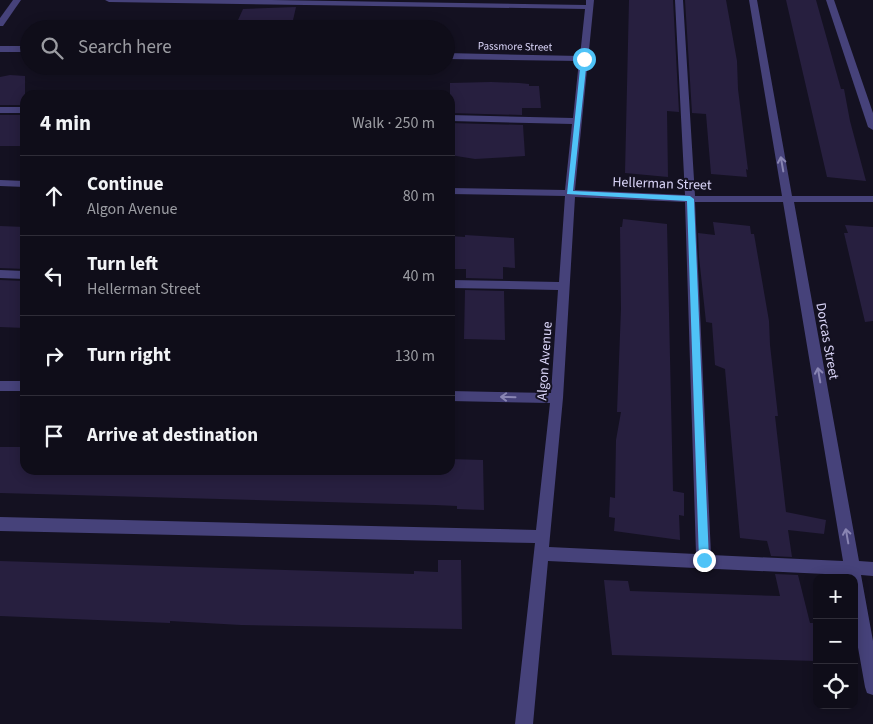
<!DOCTYPE html>
<html lang="en">
<head>
<meta charset="utf-8">
<style>
  body { margin:0; font-family:"Source Sans 3",sans-serif; background:#1d1b26; color:#f1f3f6 }
  .controls { position:absolute; right:15px; bottom:15px; display:grid; overflow:hidden; border-radius:10px; box-shadow:0 2px 12px #0003 }
  .controls button { width:45px; height:45px; display:grid; place-items:center; padding:0; border:0; border-bottom:1px solid #2f2d38; background:#0f0d19; color:#f1f3f6; font:25px sans-serif }
  .stop { position:absolute; width:15px; height:15px; margin:-11px; border:4px solid #4fc3f7; border-radius:50%; background:#fff }
  .stop.end { background:#4fc3f7; border-color:#fff; box-shadow:0 1px 5px #0008 }
  .list { margin:0; padding:0; list-style:none }
  h2 { display:flex; justify-content:space-between; align-items:center; height:65px; margin:0; padding:0 20px; font-size:21px }
  h2 small { font-size:16px; font-weight:400; color:#9b9ca2 }
  .list li { display:grid; grid-template-columns:32px 1fr auto; gap:15px; align-items:center; box-sizing:border-box; height:80px; padding:0 20px; border-top:1px solid #2f2d38 }
  .list b { display:block; font-size:19px; white-space:nowrap }
  .list p { margin:0; font-size:16px; white-space:nowrap; color:#9b9ca2 }
  .list em { font-size:16px; font-style:normal; color:#9b9ca2 }
  .icon { flex:none; width:28px; height:28px; fill:none; stroke:currentColor; stroke-width:2; stroke-linecap:round; stroke-linejoin:round }
  .map { position:relative; flex:none; width:873px; height:724px; overflow:hidden }
  .search { position:absolute; background:#0f0d19; box-shadow:0 2px 12px #0003; left:20px; top:20px; width:435px; height:55px; display:flex; align-items:center; gap:12px; box-sizing:border-box; padding:0 18px; border-radius:28px; color:#9b9ca2; font-size:19px }
  .panel { position:absolute; background:#0f0d19; box-shadow:0 2px 12px #0003; left:20px; top:90px; width:435px; height:385px; border-radius:15px }
  .map>svg:first-child { display:block }
  .building { fill:#271f3f }
  .lines { fill:none; stroke-linecap:round; stroke-linejoin:round }
  .minor { fill:#46427a; fill-rule:evenodd }
  .oneway { stroke:#8985b3 }
  .route { fill:#4fc3f7 }
  .labels { text-anchor:middle; stroke-width:4; stroke-linejoin:round; paint-order:stroke }
  .far-street-label { font-size:11px; fill:#dbd6f9; stroke:#141121 }
  .street-label { font-size:14px; fill:#dbd6f9; stroke:#141121 }
</style>
</head>
<body>
<div class="map">
<svg width="873" height="724" viewBox="0 0 873 724">
  <rect width="100%" height="100%" fill="#141121"/>
  <g class="building">
    <path d="M629 0H673L679 112 667 111 668 177 625 173Z"/>
    <path d="M685 0H726L737 61 738 89 748 170 746 169 747 177 711 174 706 114 692 113Z"/>
    <path d="M786 0H816L841 89H844L850 121 866 181 827 177Z"/>
    <path d="M296 7 291 29H234L243 9Z"/>
    <path d="M10 75 25 76V105H0V77Z"/>
    <path d="M491 82 519 83 529 84V86H539L541 108H522V115L450 113V83Z"/>
    <rect x="0" y="115" width="25" height="31"/>
    <path d="M450 123 523 125 525 156 475 159 450 155Z"/>
    <path d="M623 219 667 224 673 491 684 493V516L679 515 680 540 614 531 615 518 609 517 610 497 615 498 616 440 621 412H617L621 309 620 227H622Z"/>
    <path d="M713 222 750 226 751 234H754L769 321 770 345 778 416H775L786 512 826 520 824 534 788 530 792 557 771 556 767 541 740 538 725 369 715 365 712 323 706 322 699 257 698 233 715 235Z"/>
    <path d="M845 225 873 227V321L865 322 844 233H848Z"/>
    <path d="M0 226 25 227V269L0 268Z"/>
    <path d="M465 235 514 238 515 268 503 267V279L466 278V269H450V236L465 237Z"/>
    <path d="M0 280 25 281V328L0 327Z"/>
    <path d="M465 290 504 291 505 340 464 339Z"/>
    <path d="M0 447H25V470H450V459L483 460 484 510 457 509V506L435 505 0 493Z"/>
    <path d="M438 560H461L462 629 241 625 170 621V623L0 616V561L414 574V571L438 572Z"/>
    <path d="M775 574 798 575 810 623H817V661L612 655 604 580 628 581 630 591 780 596Z"/>
  </g>
  <g class="lines">
    <g class="minor">
      <path d="M13 0H21L3 26H0V18Z"/>
      <path d="M105 0H272L586 5V0H594L575 190 685 195 675 0H683L695 196H782L749 0H757L792 196H873V202H794L859 561 873 562V576L861 575 873 641V695L867 693 865 687 854 625V578H846V575L548 561 533 724H515L535 543 0 531V517L536 530 550 403 450 401V391L551 393 558 290 450 288V280L559 282 565 196 450 194V188L565 190 572 124 450 121V115L573 118 579 61 446 59V53L580 56 585 9 109 2ZM575 197 685 202 696 554 549 547 563 398ZM695 202H783L843 561 711 555Z"/>
      <path d="M826 0H834L873 113V130L868 127Z"/>
      <rect x="0" y="46" width="29" height="6"/>
      <rect x="0" y="107" width="25" height="6"/>
      <path d="M0 180 25 181V187L0 186Z"/>
      <path d="M0 270 25 271V279L0 278Z"/>
      <rect x="0" y="381" width="25" height="10"/>
    </g>
  </g>
  <defs><path id="oneway-shaft" d="M-6 0H5M1.5-3L5.5 0L1.5 3" fill="none" stroke-width="1.6" stroke-linecap="round" stroke-linejoin="round" transform="scale(1.25)"/></defs>
  <g class="oneway">
    <use href="#oneway-shaft" transform="translate(782 164) rotate(-100)"/>
    <use href="#oneway-shaft" transform="translate(819 375) rotate(-100)"/>
    <use href="#oneway-shaft" transform="translate(508 397) rotate(-179)"/>
    <use href="#oneway-shaft" transform="translate(847 536) rotate(-100)"/>
  </g>
  <path class="route" d="M584 57 587 59 573 191 690 196 694 199 709 560 704 565 699 560 687 201 567 194 581 59Z"/>
  <g class="labels">
    <g class="far-street-label">
      <text transform="translate(515 46) rotate(1)" y="4">Passmore Street</text>
    </g>
    <g class="street-label">
      <text transform="translate(662 183) rotate(2)" y="5">Hellerman Street</text>
      <text transform="translate(828 341) rotate(80)" y="5">Dorcas Street</text>
      <text transform="translate(544 361) rotate(-86)" y="5">Algon Avenue</text>
    </g>
  </g>
</svg>
<div class="controls">
<button>+</button>
<button>−</button>
<button><svg class="icon" aria-label="locate" viewBox="0 0 24 24"><circle cx="12" cy="12" r="6"/><path d="M12 2v4M12 18v4M2 12h4M18 12h4"/></svg></button>
</div>
<div class="stop" style="left:584px;top:59px"></div>
<div class="stop end" style="left:704px;top:560px"></div>
<div class="search"><svg class="icon" aria-label="search" viewBox="0 0 24 24"><circle cx="10" cy="10" r="6"/><path d="M15 15l6 6"/></svg>Search here</div>
<section class="panel">
<h2>4 min<small>Walk · 250 m</small></h2>
<ul class="list">
<li><svg class="icon" aria-label="ahead" viewBox="0 0 24 24"><path d="M12 20V5M6 11l6-6 6 6"/></svg><div><b>Continue</b><p>Algon Avenue</p></div><em>80 m</em></li>
<li><svg class="icon" aria-label="left" viewBox="0 0 24 24"><path d="M17 20v-9H6M10 6l-5 5 5 5"/></svg><div><b>Turn left</b><p>Hellerman Street</p></div><em>40 m</em></li>
<li><svg class="icon" aria-label="right" viewBox="0 0 24 24"><path d="M7 20v-9h11M14 6l5 5-5 5"/></svg><div><b>Turn right</b></div><em>130 m</em></li>
<li><svg class="icon" aria-label="arrive" viewBox="0 0 24 24"><path d="M6 21V4h12l-3 4 3 4H6"/></svg><div><b>Arrive at destination</b></div></li>
</ul>
</section>
</div>
</body>
</html>
